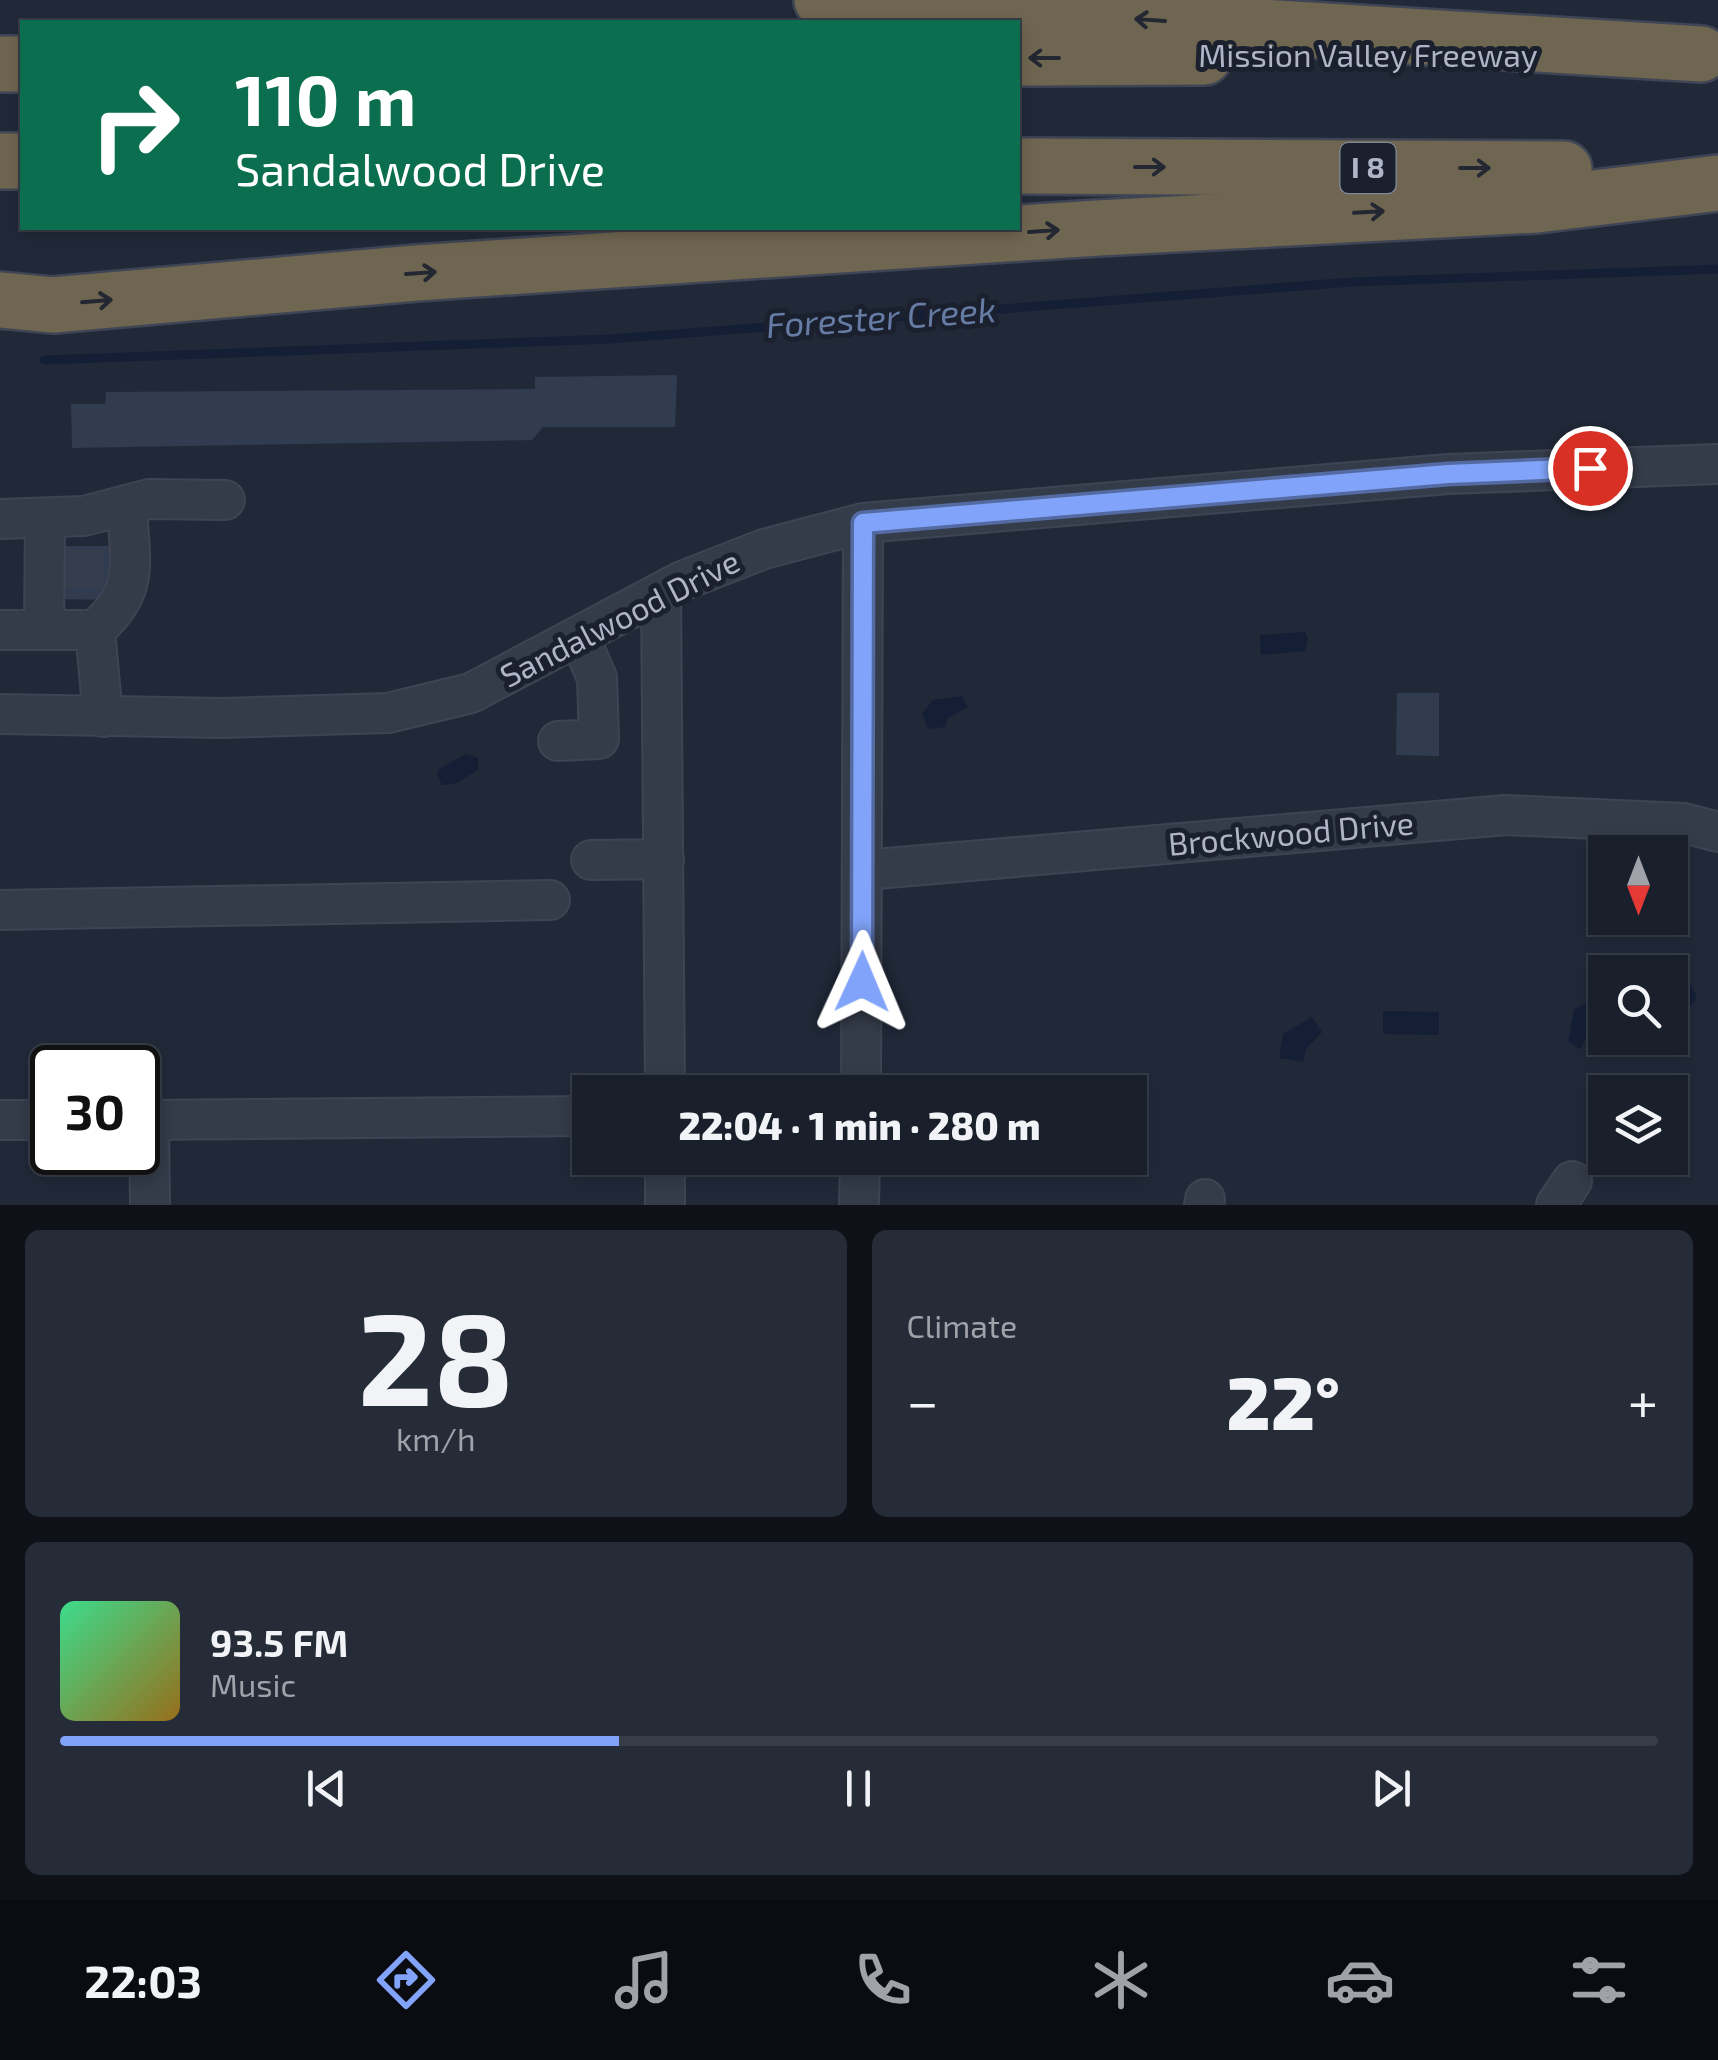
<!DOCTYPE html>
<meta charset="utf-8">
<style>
body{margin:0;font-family:"Exo 2",sans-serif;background:#262c37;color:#f1f3f6;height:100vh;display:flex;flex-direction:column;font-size:38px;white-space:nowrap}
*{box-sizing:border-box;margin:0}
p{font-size:32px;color:#9fa2a9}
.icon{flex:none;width:55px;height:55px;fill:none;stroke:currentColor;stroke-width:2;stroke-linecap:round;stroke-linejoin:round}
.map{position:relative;height:1205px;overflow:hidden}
.sheet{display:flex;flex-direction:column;gap:25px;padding:25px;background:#0e1118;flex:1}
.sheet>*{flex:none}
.banner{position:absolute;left:20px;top:20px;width:1000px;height:210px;border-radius:0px;box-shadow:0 5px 15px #0003,0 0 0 2px #373d47;background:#0b6e4f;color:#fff;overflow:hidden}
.needle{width:65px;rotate:180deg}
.fabs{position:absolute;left:1588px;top:835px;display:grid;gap:20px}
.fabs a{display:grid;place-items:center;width:100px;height:100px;border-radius:0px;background:#191f2b;box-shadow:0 5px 15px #0003,0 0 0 2px #373d47;font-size:50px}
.speed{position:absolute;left:30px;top:1045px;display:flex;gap:20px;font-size:50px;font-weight:700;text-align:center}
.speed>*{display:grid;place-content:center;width:130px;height:130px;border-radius:50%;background:#191f2b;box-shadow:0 5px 15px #0003,0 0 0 2px #373d47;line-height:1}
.speed .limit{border:5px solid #111;border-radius:15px;background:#fff;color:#111}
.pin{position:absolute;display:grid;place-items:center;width:85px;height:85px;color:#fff;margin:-42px;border:5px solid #fff;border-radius:50%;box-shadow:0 2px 10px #0007}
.me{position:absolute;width:110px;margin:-55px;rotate:1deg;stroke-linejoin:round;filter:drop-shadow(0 0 8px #0008)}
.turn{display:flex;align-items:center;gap:35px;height:210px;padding:0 50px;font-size:45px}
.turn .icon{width:130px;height:130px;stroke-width:2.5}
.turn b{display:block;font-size:70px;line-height:85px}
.big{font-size:75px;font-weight:800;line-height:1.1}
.sheet .tile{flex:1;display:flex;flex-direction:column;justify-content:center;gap:15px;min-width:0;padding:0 35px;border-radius:15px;background:#262c37}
.sheet .dial{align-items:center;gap:0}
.dial b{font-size:130px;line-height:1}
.song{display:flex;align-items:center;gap:30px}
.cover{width:120px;height:120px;border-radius:15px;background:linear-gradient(135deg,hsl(150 70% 55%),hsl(40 70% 35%))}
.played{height:10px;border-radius:5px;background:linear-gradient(90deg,#81a3f9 35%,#373d47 35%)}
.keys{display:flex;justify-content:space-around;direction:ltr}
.heat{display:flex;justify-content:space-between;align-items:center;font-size:55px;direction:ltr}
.sheet .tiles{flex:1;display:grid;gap:25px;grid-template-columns:1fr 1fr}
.tile:last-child{grid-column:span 2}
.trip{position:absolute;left:572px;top:1075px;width:575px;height:100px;border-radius:0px;background:#191f2b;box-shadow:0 5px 15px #0003,0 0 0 2px #373d47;font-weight:800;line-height:100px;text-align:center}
.tabs{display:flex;height:160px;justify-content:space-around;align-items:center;background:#0a0c11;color:#9fa2a9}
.tabs .icon{width:70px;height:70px}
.tabs .active{color:#81a3f9}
.tabs b{font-size:45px;color:#f1f3f6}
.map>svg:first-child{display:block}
</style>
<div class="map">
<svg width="1718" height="1205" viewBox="0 0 1718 1205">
<rect width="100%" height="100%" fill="#212939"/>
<path fill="#141f36" d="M1305 632 1308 639 1305 651 1261 655 1260 635Z
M962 696 968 707 948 718 945 727 928 729 922 714 933 700Z
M466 754 478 758V770L455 784 442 785 437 775 439 769Z
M1681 966 1697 997 1691 1006 1682 1005 1670 985 1674 967Z
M1594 999 1605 1013 1599 1030 1588 1034 1580 1049 1568 1041 1574 1010Z
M1383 1011 1439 1012V1035L1383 1034Z
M1312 1017 1322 1032 1306 1049 1303 1062 1279 1058 1283 1034Z"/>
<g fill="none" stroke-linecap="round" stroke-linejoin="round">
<path stroke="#141f36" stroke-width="9" d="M44 360 610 339 1353 282 1718 269"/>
</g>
<path fill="#323c50" d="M677 375 675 427H543L532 440 72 448 71 404H105L106 392 535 389V377Z
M50 546H118V600L49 599Z
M1397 693H1439V756L1396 755Z"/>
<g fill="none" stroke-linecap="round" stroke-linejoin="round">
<path stroke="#363e4e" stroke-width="38" stroke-dasharray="38 19" stroke-linecap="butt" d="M84 549V599"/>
<defs>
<path id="minor" d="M0 519 84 516 149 499 225 500
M661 593 665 1092
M0 630H95L103 717
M44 630 45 519
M95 630C142 588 129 563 127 505
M0 714 222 718 388 713 471 693 682 581 764 549 863 523 1448 474 1718 464
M558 741 599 739 597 678 580 638
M591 860 664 859
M864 870 1506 815 1684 823 1718 832
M0 910 550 900
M861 1092 863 523
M0 1120H52
M138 1120 590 1116
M149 1120 150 1205
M665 1158V1205
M859 1205 860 1158
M1204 1205 1205 1199
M1556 1205 1572 1181"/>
<path id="highway" d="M822 0 1701 54
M1018 58 1204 57
M0 64H22
M0 161H22
M1018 166 1564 169
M0 300 53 305 416 273 1098 228 1537 205 1718 183"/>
</defs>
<use href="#minor" stroke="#3e4453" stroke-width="42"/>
<use href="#highway" stroke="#3f4554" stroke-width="60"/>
<use href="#minor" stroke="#343b49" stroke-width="38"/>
<use href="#highway" stroke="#6f6651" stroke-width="55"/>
</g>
<defs><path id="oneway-shaft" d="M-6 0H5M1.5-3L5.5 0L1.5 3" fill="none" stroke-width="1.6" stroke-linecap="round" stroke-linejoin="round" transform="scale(2.5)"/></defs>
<g stroke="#222732">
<use href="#oneway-shaft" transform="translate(1150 20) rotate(-176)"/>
<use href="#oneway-shaft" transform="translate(1044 58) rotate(180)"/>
<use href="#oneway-shaft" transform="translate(1150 167)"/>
<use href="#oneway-shaft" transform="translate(1475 168)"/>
<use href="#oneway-shaft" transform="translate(1369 212) rotate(-3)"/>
<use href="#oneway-shaft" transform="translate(1044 231) rotate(-4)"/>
<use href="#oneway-shaft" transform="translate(421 273) rotate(-4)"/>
<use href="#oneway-shaft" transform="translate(97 301) rotate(-5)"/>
</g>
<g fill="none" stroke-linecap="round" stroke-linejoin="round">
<defs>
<path id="route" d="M862 982 863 523 1448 474 1590 468"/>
</defs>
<use href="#route" stroke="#546aa2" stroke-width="25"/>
<use href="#route" stroke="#81a3f9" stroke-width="18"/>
</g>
<g text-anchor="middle" stroke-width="10" stroke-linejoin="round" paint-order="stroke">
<rect fill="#1a202e" stroke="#828898" stroke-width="2.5" x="1340.5" y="143" width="55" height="50" rx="8"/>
<g font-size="30" font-weight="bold" fill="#afb5c6">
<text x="1368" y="178">I 8</text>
</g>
<g font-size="32" fill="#afb5c6" stroke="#1a202e">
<text x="1368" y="67">Mission Valley Freeway</text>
<text transform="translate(620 619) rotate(-27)" y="11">Sandalwood Drive</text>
<text transform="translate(1291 834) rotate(-5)" y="11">Brockwood Drive</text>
</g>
<g font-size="35" font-style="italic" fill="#677ca5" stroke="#1a202e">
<text transform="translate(881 318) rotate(-4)" y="12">Forester Creek</text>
</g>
</g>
</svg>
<div class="fabs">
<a><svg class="needle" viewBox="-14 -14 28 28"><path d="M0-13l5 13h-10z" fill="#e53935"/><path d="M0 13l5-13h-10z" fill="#9fa2a9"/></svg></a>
<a><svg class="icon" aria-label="search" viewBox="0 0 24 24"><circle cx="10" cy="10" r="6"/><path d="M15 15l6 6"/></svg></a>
<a><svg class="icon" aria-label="layers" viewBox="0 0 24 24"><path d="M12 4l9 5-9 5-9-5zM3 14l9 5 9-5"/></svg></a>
</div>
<div class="speed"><div class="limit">30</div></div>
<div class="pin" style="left:1590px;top:468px;background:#d93025"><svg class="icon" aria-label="arrive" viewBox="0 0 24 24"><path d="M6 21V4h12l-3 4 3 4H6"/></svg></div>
<svg class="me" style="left:862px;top:982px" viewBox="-20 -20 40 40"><path d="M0-17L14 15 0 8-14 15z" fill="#81a3f9" stroke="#fff" stroke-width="4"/></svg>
<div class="trip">22:04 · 1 min · 280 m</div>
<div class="banner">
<div class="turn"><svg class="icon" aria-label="right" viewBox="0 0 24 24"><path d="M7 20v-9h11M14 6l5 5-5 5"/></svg><div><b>110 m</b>Sandalwood Drive</div></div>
</div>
</div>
<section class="sheet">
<div class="tiles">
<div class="tile dial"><b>28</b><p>km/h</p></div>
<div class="tile"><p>Climate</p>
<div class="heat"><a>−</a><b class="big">22°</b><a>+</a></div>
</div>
<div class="tile">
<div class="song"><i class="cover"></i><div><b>93.5 FM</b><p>Music</p></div></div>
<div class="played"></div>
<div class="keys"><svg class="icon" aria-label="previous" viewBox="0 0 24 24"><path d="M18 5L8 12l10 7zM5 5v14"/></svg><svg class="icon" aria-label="pause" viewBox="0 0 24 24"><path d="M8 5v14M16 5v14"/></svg><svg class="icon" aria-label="next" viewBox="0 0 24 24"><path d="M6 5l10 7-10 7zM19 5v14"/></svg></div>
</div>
</div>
</section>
<nav class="tabs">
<b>22:03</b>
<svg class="icon active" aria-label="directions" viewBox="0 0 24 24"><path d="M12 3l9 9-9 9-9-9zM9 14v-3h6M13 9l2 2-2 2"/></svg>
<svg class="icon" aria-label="music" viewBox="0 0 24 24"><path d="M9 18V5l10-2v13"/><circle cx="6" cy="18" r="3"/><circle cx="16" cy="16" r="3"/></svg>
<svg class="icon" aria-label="phone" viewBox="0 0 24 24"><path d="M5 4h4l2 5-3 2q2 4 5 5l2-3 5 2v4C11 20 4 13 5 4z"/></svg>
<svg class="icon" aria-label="climate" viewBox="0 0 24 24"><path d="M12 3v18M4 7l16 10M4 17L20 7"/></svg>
<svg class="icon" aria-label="car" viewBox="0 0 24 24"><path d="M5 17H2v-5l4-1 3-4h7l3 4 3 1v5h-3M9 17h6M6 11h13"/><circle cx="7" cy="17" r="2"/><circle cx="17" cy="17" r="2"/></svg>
<svg class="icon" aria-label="filters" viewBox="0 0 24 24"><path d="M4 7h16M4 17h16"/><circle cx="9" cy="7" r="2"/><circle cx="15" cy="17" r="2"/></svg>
</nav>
